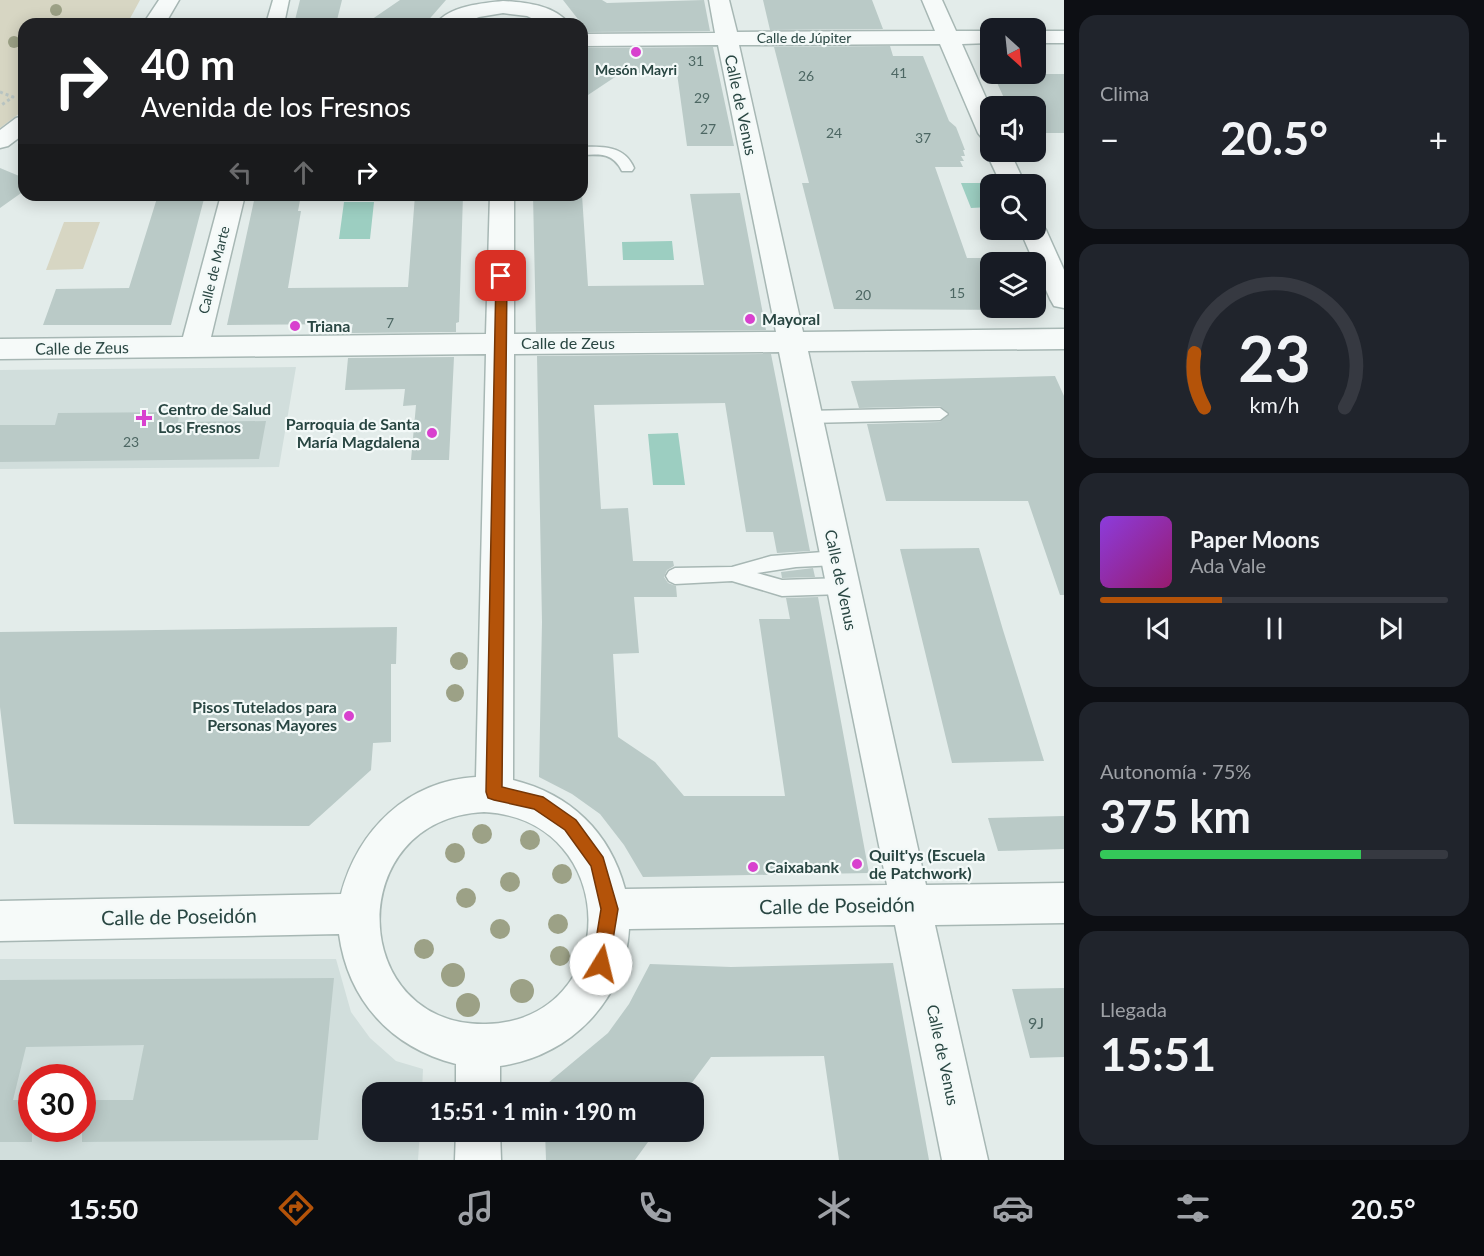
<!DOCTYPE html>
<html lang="es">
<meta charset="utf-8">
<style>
body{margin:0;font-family:Lato,sans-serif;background:#20242c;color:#f1f3f6;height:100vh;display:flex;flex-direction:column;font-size:22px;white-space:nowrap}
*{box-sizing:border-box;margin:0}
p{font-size:20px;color:#9ea1a6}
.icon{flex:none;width:33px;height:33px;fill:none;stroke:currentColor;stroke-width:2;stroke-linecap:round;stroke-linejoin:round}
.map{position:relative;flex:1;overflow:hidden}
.panel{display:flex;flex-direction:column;gap:15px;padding:15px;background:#0d0f14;width:420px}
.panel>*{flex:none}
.hud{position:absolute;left:18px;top:18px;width:570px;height:183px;border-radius:18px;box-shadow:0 3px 15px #0003;background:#202124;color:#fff;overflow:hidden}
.needle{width:39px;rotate:153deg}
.controls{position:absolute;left:980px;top:18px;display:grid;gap:12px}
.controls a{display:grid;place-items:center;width:66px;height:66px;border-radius:12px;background:#171b24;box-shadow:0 3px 15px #0003;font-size:30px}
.speed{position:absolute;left:18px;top:1064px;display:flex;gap:12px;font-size:30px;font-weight:700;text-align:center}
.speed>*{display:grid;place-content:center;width:78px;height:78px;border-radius:50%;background:#171b24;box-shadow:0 3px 15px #0003;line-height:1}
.speed .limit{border:9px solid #d22;background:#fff;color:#111}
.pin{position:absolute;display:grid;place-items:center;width:51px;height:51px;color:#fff;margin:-26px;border-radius:12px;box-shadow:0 3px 9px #0006}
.me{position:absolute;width:66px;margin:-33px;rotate:9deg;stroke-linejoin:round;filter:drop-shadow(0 0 4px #0008)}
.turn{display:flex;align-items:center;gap:21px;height:126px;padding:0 24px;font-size:27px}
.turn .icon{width:78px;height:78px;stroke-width:2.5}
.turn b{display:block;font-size:42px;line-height:51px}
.lanes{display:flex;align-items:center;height:57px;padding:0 24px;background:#0003;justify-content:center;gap:30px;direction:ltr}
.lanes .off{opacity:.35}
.big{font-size:45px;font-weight:700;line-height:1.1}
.panel .tile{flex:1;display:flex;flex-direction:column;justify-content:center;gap:9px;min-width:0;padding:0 21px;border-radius:18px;background:#20242c}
.panel .dial{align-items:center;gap:0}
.dial svg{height:156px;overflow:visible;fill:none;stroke:#363941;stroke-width:7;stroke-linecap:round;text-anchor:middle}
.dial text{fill:#f1f3f6;stroke:none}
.song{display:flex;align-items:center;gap:18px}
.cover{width:72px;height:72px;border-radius:9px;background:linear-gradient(135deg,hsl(270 70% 55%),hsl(320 70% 35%))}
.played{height:6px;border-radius:3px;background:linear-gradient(90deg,#b45309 35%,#363941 35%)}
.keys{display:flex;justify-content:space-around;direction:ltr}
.heat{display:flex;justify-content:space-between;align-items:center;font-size:33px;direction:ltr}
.charge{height:9px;border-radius:4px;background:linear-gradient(90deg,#34c759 75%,#363941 0)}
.trip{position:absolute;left:362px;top:1082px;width:342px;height:60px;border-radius:18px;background:#171b24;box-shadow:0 3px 15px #0003;font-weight:700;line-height:60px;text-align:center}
.menu{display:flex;height:96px;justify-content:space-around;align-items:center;background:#090b0e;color:#9ea1a6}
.menu .icon{width:42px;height:42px}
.menu .current{color:#b45309}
.menu b{font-size:27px;color:#f1f3f6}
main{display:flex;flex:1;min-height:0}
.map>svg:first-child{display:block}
</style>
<main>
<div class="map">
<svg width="1064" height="1160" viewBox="0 0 1064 1160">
<rect width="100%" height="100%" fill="#e3ecea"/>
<path fill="#d1dedc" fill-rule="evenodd" d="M296 367 279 467 0 469V370Z
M0 959H336L351 1012 370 1038 396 1061 423 1069 422 1092H372V1131H420L418 1160H0ZM32 1077H82V1128H32Z"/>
<path fill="#d7d6c3" d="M0 0H140L127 24H24V110L0 128Z
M64 222H100L83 269 46 270Z"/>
<path fill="#9ccec1" d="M961 183H982L990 207 971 208Z
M344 202H374L370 239H339Z
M672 241 674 260H623L622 242Z
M678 433 685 485H653L648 434Z"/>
<path fill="#bacac7" d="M300 0H342L336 24H294Z
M400 0H446L425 24H365Z
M563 0H602L607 3 704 0 710 31 588 32Z
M763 0H872L883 29 770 30Z
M890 46 893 56H923L949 121 956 127 965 150H963L965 156H961L964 161H960L963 167H935L967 258H1007L1008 262H990V308H1026L1027 310 834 309 802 183H809L774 47Z
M713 47 734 146H687L677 73H621L582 99V56L586 48Z
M993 74H1064V133H1035V106H1016L1012 98H1004Z
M0 168 24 178V191L0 208Z
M740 193 766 330 536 332 533 195H582L588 286 704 285 690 194Z
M158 195H205L171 325H43L56 289 129 288Z
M301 195 298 211H301L288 288 408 287 415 195H463L459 322 456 323V332L351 333 353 324 227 325 255 196Z
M771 354 810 551 777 553 773 532H746L725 403 594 405 601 509 628 508 633 561H673L674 566 667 570 664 577 668 583 676 586 677 597H634L639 653 613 654 618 737 655 762 684 796H785L759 619H790L786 598 818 597 869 873 643 877 624 845 600 814 572 794 539 777 542 622 537 356Z
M454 357 449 460H411L416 405 403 406 405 389 345 390 348 358Z
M1055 376 1064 396V595H1060L1028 501H886L867 424 940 422 950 414 940 406 859 408 851 381Z
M180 412 178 422 266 421 259 459 0 462V425H55L58 413Z
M979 548 1003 630 1044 761 952 763 900 549Z
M813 568 815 577 782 578 781 572Z
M397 627 396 664H391V742L373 743 371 770 309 826 14 824 0 707V632Z
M1064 816V849L998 851 988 818Z
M893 963 929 1160H839L824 1056 711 1057 685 1092H543L542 1088 608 1033 629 1004 650 964 731 967Z
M334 978 318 1140 82 1142V1100H133L144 1045 26 1047 13 1100H32V1142H0V980Z
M1064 988V1057L1030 1058 1012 989Z
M545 1131H656L635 1160H546Z"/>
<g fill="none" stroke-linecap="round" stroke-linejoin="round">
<defs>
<path id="service" d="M582 147C603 146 625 146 634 168L632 171H622C613 153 601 154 582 155Z
M940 408 948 414 940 420 807 423 799 417 807 411Z
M836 551 842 553 845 558 842 563 836 565 796 567 757 573 782 580 842 578 848 581 851 586 848 591 842 594 782 596 732 581 675 584 669 581 666 576 669 571 675 568 732 567 771 556Z"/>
<path id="pedestrian" d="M273 0H289L284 24H266Z"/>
<path id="minor" d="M159 0H179L165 24H143Z
M709 0H729L737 32 935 31 922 0H942L956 31H990V43L962 44 990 107V140L982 138 978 133 940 44 739 45 803 332 1064 329V349L808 351 926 885 1064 883V923L935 925 988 1160H942L895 925 629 929C625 1001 570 1056 500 1066V1092H456V1064C392 1048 348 1001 339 934L0 941V901L341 894C358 830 407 781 476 777L486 354 0 359V339L183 337 221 195H245L211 337 486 334 490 195H514V334L776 332 718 45 582 46V34L715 33ZM779 352 887 885 625 889C610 832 570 794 513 780L514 354ZM484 812C623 819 623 1021 486 1024 348 1027 341 819 484 812Z
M503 1C524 2 555 5 569 24H544L527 16 503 13 479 17 462 24H436C449 6 483 3 503 1Z
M1035 31H1064V43H1035Z
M24 116V134L8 146 0 148V130L16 118Z
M990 147V152H1010L1025 184H1001L986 152Z
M1035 222 1042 224 1046 230 1064 270V308L1054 306 1050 299 1020 230H1035Z
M456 1131H500L501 1160H455Z"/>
</defs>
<use href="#service" stroke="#a7b7b4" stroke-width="3"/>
<use href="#pedestrian" stroke="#a7b7b4" stroke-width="3"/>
<use href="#minor" stroke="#a7b7b4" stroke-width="3"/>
<path stroke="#b8c4c2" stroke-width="3" stroke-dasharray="3 3" stroke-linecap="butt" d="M0 92 13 97 0 106"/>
<use href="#service" fill="#f6faf9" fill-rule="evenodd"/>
<use href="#pedestrian" fill="#f6faf9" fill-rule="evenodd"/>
<use href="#minor" fill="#f6faf9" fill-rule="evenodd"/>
</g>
<g fill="#9ca186">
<circle cx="56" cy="10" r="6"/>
<circle cx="14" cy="42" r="6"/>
<circle cx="459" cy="661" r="9"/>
<circle cx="455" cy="693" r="9"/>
<circle cx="482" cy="834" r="10"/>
<circle cx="530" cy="840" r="10"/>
<circle cx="455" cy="853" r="10"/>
<circle cx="562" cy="874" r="10"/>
<circle cx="510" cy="882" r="10"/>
<circle cx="466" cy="898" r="10"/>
<circle cx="558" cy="924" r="10"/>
<circle cx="500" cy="929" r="10"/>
<circle cx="424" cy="949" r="10"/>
<circle cx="560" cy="956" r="10"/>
<circle cx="453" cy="975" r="12"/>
<circle cx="522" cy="991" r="12"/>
<circle cx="468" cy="1005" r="12"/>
</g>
<path fill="#b45309" stroke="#753606" stroke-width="1.5" d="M501 272 507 276 502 787 543 797 576 820 603 857 618 909 609 964 607 970 601 972 595 970 592 964 601 909 591 866 565 830 534 809 494 800 488 798 486 792 496 276Z"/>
<g fill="#d841ce" stroke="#f3f9f8" stroke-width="2">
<circle cx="636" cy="52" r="6"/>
<circle cx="750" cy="319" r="6"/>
<circle cx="295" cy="326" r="6"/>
<path d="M141 409h6v6h6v6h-6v6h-6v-6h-6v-6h6z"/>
<circle cx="432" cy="433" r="6"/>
<circle cx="349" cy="716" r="6"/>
<circle cx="857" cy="864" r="6"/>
<circle cx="753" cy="867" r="6"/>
</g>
<g text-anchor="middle" stroke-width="4.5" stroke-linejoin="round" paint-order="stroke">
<g font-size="14" fill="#294642" stroke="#f3f9f8">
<text x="804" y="43">Calle de Júpiter</text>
<text transform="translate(214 270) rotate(-76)" y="5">Calle de Marte</text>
</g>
<g font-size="14" fill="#4d6763">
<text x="696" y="66">31</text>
<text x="899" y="78">41</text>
<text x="806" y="81">26</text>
<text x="702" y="103">29</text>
<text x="708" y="134">27</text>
<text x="834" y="138">24</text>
<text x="923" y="143">37</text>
<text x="957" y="298">15</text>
<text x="863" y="300">20</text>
<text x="390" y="328">7</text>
<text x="131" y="447">23</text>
</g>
<g font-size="14" font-weight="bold" fill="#294642" stroke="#f3f9f8">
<text x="636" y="75">Mesón Mayri</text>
</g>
<g font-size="16" fill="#294642" stroke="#f3f9f8">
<text transform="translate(741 105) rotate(78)" y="6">Calle de Venus</text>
<text x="568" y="349">Calle de Zeus</text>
<text transform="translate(82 348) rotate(-1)" y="6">Calle de Zeus</text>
<text transform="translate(841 580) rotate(78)" y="6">Calle de Venus</text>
<text transform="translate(943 1055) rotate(78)" y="6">Calle de Venus</text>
</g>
<g font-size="16" font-weight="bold" fill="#294642" stroke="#f3f9f8" text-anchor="start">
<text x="762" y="325">Mayoral</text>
<text x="307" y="332">Triana</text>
<text x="158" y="415">Centro de Salud<tspan x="158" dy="18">Los Fresnos</tspan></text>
<text x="420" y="430" text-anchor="end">Parroquia de Santa<tspan x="420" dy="18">María Magdalena</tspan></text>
<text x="337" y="713" text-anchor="end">Pisos Tutelados para<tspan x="337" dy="18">Personas Mayores</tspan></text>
<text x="869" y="861">Quilt'ys (Escuela<tspan x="869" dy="18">de Patchwork)</tspan></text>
<text x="765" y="873">Caixabank</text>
</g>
<g font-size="16" fill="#4d6763">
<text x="1036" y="1029">9J</text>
</g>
<g font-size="20" fill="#294642" stroke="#f3f9f8">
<text transform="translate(837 906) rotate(-1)" y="7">Calle de Poseidón</text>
<text transform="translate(179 917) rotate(-1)" y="7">Calle de Poseidón</text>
</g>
</g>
</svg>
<div class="controls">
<a><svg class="needle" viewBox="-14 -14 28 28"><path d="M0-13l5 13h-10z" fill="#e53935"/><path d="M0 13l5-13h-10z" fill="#9ea1a6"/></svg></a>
<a><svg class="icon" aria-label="sound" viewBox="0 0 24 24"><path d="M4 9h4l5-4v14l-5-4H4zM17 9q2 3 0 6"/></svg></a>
<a><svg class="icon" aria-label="search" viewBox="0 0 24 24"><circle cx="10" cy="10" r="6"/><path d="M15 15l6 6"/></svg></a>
<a><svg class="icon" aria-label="layers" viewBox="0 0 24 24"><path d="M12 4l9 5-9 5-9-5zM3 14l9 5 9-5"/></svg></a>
</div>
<div class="speed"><div class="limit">30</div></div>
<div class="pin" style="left:501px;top:276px;background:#d93025"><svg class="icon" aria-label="arrive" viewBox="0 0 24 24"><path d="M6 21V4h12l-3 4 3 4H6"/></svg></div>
<svg class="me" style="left:601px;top:964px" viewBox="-20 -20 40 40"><circle r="19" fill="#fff"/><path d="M0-13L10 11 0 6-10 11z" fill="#b45309"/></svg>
<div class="trip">15:51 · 1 min · 190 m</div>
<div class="hud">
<div class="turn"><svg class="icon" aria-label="right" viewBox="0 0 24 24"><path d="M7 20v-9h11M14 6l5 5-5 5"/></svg><div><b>40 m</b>Avenida de los Fresnos</div></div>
<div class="lanes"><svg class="icon off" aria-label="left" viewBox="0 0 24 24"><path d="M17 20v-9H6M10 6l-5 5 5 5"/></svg><svg class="icon off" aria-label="ahead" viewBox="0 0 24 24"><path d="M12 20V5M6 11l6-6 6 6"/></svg><svg class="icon" aria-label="right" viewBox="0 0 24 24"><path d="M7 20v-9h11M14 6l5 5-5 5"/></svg></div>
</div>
</div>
<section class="panel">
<div class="tile"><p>Clima</p>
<div class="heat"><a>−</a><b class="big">20.5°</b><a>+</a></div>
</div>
<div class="tile dial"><svg viewBox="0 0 100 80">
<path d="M14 69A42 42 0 1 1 86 69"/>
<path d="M14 69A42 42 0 0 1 9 41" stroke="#b45309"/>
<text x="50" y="56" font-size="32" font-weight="700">23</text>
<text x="50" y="72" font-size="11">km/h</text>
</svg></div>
<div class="tile">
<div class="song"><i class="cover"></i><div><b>Paper Moons</b><p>Ada Vale</p></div></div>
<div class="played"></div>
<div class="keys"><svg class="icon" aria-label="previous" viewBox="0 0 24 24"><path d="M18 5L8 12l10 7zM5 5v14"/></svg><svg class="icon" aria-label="pause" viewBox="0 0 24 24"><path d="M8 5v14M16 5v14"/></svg><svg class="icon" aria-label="next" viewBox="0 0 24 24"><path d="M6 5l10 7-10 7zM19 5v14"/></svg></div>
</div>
<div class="tile"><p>Autonomía · 75%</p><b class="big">375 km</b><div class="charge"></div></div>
<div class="tile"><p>Llegada</p><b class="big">15:51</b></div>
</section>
</main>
<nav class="menu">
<b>15:50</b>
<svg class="icon current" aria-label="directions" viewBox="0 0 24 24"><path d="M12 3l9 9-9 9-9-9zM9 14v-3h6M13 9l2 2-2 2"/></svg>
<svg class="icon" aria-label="music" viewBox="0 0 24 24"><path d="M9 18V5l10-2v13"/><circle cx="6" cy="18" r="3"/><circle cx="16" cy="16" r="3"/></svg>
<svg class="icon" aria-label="phone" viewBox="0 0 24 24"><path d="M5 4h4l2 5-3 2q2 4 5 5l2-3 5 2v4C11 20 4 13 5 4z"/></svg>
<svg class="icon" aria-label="climate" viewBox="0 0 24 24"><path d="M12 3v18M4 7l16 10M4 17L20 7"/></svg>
<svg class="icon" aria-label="car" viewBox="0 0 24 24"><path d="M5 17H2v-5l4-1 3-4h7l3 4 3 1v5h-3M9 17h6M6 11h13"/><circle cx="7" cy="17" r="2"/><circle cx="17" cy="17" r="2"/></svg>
<svg class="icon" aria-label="filters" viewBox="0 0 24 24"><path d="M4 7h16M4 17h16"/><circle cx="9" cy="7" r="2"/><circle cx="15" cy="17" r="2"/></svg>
<b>20.5°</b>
</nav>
